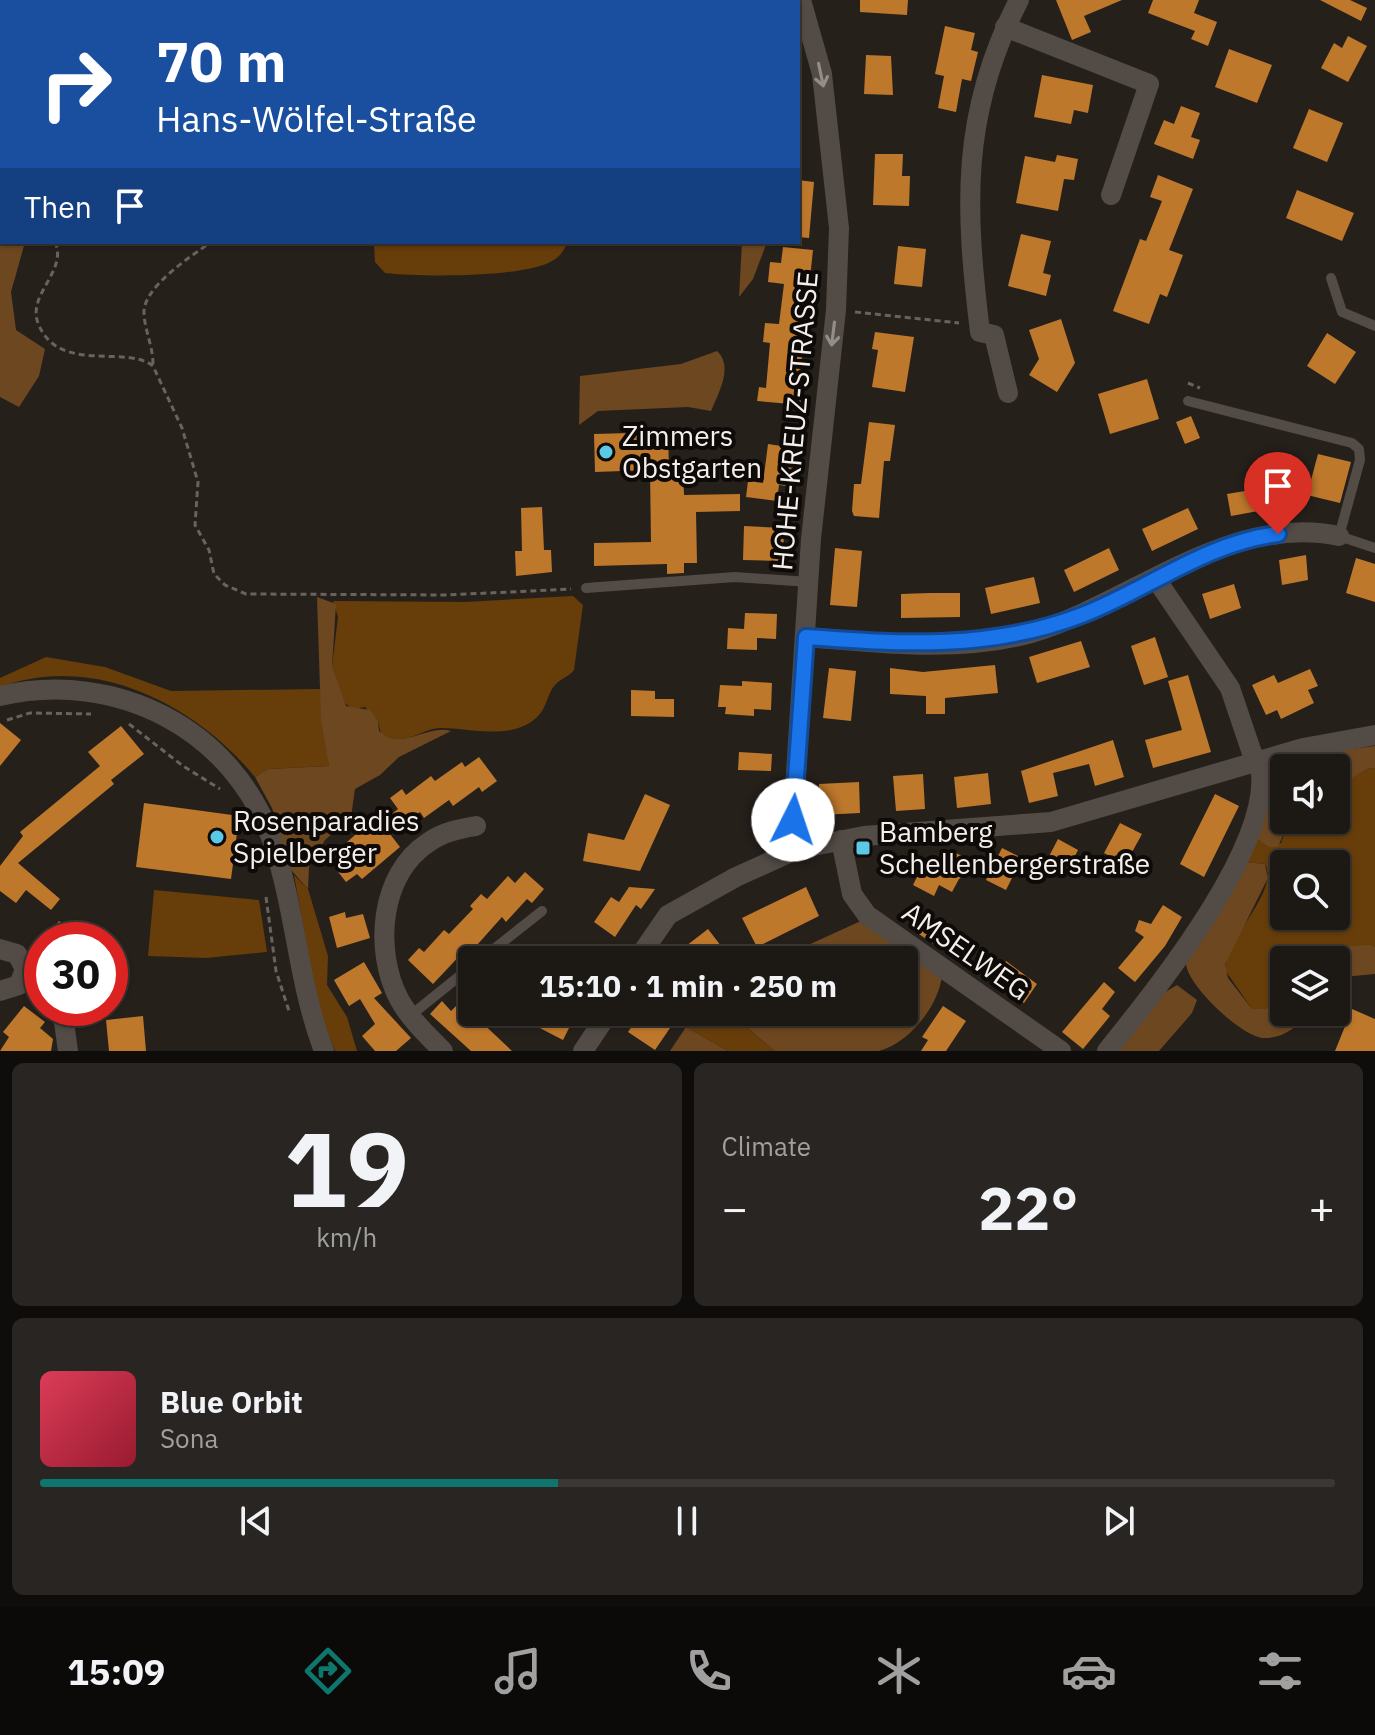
<!DOCTYPE html>
<meta charset="utf-8">
<style>
body{margin:0;font-family:"IBM Plex Sans",sans-serif;background:#292522;color:#f1f3f6;height:100vh;display:flex;flex-direction:column;font-size:30px;white-space:nowrap}
*{box-sizing:border-box;margin:0}
p{font-size:26px;color:#a0a0a0}
.icon{flex:none;width:44px;height:44px;fill:none;stroke:currentColor;stroke-width:2;stroke-linecap:round;stroke-linejoin:round}
.map{position:relative;height:1051px;overflow:hidden}
.panel{display:flex;flex-direction:column;gap:12px;padding:12px;background:#0f0d0b;flex:1}
.panel>*{flex:none}
.guide{position:absolute;left:0px;top:0px;width:800px;height:244px;box-shadow:0 2px 6px #0004,0 0 0 2px #3a3734;background:#1a4fa0;color:#fff;overflow:hidden}
.fabs{position:absolute;left:1270px;top:754px;display:grid;gap:16px}
.fabs a{display:grid;place-items:center;width:80px;height:80px;border-radius:8px;background:#1c1814;box-shadow:0 2px 6px #0004,0 0 0 2px #3a3734;font-size:40px}
.speed{position:absolute;left:24px;top:922px;display:flex;gap:16px;font-size:40px;font-weight:700;text-align:center}
.speed>*{display:grid;place-content:center;width:104px;height:104px;border-radius:50%;background:#1c1814;box-shadow:0 2px 6px #0004,0 0 0 2px #3a3734;line-height:1}
.speed .limit{border:12px solid #d22;background:#fff;color:#111}
.pin{position:absolute;display:grid;place-items:center;width:68px;height:68px;color:#fff;margin:-82px -34px;border-radius:50% 50% 50% 0;rotate:-45deg;box-shadow:0 0 8px #0007}
.pin .icon{rotate:45deg}
.me{position:absolute;width:88px;margin:-44px;rotate:4deg;stroke-linejoin:round;filter:drop-shadow(0 0 6px #0008)}
.turn{display:flex;align-items:center;gap:28px;height:168px;padding:0 24px;font-size:36px}
.turn .icon{width:104px;height:104px;stroke-width:2.5}
.turn b{display:block;font-size:56px;line-height:68px}
.then{display:flex;align-items:center;height:76px;padding:0 24px;background:#0003;gap:16px;font-size:30px}
.big{font-size:60px;font-weight:800;line-height:1.1}
.panel .tile{flex:1;display:flex;flex-direction:column;justify-content:center;gap:12px;min-width:0;padding:0 28px;border-radius:12px;background:#292522}
.panel .dial{align-items:center;gap:0}
.dial b{font-size:104px;line-height:1}
.song{display:flex;align-items:center;gap:24px}
.cover{width:96px;height:96px;border-radius:12px;background:linear-gradient(135deg,hsl(350 70% 55%),hsl(350 70% 35%))}
.played{height:8px;border-radius:4px;background:linear-gradient(90deg,#0f766e 40%,#3a3734 40%)}
.keys{display:flex;justify-content:space-around;direction:ltr}
.heat{display:flex;justify-content:space-between;align-items:center;font-size:44px;direction:ltr}
.panel .tiles{flex:1;display:grid;gap:12px;grid-template-columns:1fr 1fr}
.tile:last-child{grid-column:span 2}
.trip{position:absolute;left:458px;top:946px;width:460px;height:80px;border-radius:8px;background:#1c1814;box-shadow:0 2px 6px #0004,0 0 0 2px #3a3734;font-weight:800;line-height:80px;text-align:center}
.dock{display:flex;height:128px;justify-content:space-around;align-items:center;background:#0b0a08;color:#a0a0a0}
.dock .icon{width:56px;height:56px}
.dock .current{color:#0f766e}
.dock b{font-size:36px;color:#f1f3f6}
.map>svg:first-child{display:block}
</style>
<div class="map">
<svg width="1375" height="1051" viewBox="0 0 1375 1051">
<rect width="100%" height="100%" fill="#26201b"/>
<path fill="#673d0a" fill-rule="evenodd" d="M374 242H568C564 250 560 257 552 261 523 278 420 277 385 273L375 262Z
M573 596 583 605 574 670C569 677 561 678 555 685 547 694 547 708 537 717 513 741 470 728 441 728 419 728 410 748 381 734L378 721 365 707 353 709 343 702 332 666 338 617 333 601 465 602Z
M46 657 105 667 171 691 320 689 329 766 268 769 255 777C196 705 95 652 0 687V678Z
M1375 768V947L1343 946 1327 950 1313 960H1284V994L1265 1009H1252L1225 970C1225 937 1280 892 1265 864L1245 862 1257 839 1268 847 1281 843 1289 820H1336V787L1367 769ZM1284 864H1336V916H1284Z
M294 875 308 889 328 956 327 985 347 1017 357 1051H335L318 1008Z
M154 890 259 900 267 952 206 958 148 956Z
M691 1012H729L775 1051H728L686 1027Z"/>
<path fill="#6d4720" d="M0 185 2 242H25L11 292 16 330 45 349 39 376 19 407 0 397Z
M742 242H767L753 279 739 297Z
M717 351C734 367 718 394 711 411L688 407 598 411 579 425 580 376 681 364Z
M317 597 336 604 332 666 346 706 370 710 378 721 379 731C403 752 426 724 451 731L399 757 380 775 355 789 351 817 325 840 309 867 308 889 291 870 272 808 255 777 268 769 329 766 321 719Z
M1375 746V768L1367 769 1339 786 1336 787V768H1284V820H1289L1278 847H1268L1257 839 1272 778 1279 768 1343 750Z
M1245 862 1265 864 1268 878 1225 964 1228 978 1252 1009H1265L1284 994V1012H1311C1298 1026 1283 1039 1263 1038 1242 1037 1185 984 1186 962Z
M863 920 942 976C938 1007 909 1043 879 1051H775L729 1012H904V960H789L806 946Z
M1370 945 1375 947V974L1353 976 1336 986V960H1313L1334 947Z
M1177 985 1197 1000 1192 1013 1159 1051H1117L1162 994Z
M686 1027 728 1051H670Z"/>
<path fill="#be782b" d="M860 0H908L907 15 860 12Z
M1056 0H1122L1084 16 1091 32 1072 40Z
M1153 0H1199L1194 13 1217 22 1208 46 1191 39 1195 31 1148 13Z
M1320 0H1350L1367 8 1361 21Z
M945 26 975 33 971 50 978 52 971 81 962 79 956 112 938 108 944 76 935 74Z
M1348 36 1367 46 1348 82 1321 68 1334 43 1342 48Z
M1229 49 1272 65 1257 103 1215 87Z
M866 55 891 56 893 95 864 94Z
M1042 75 1093 85 1088 113 1074 110 1071 124 1034 117Z
M1181 106 1200 113 1191 137 1200 140 1193 159 1154 144 1164 120 1174 124Z
M1309 109 1343 123 1327 162 1293 148Z
M875 154H903L902 176H910L909 206 873 205Z
M1057 155 1078 159 1074 180 1064 179 1058 211 1016 203 1025 156 1055 162Z
M1158 175 1193 189 1169 250 1183 255 1167 297 1160 294 1149 324 1113 311 1140 239 1146 241 1162 201 1150 197Z
M798 180 814 182 809 238 798 237Z
M1297 190 1354 213 1342 241 1286 218Z
M1021 234 1051 241 1043 273 1051 275 1046 296 1008 286Z
M898 246 926 249 922 287 894 284Z
M783 247 813 250 807 306H811L807 346H803L799 387H804L802 405 757 401 759 387 766 388 770 343 763 342 765 323 779 324 784 284 768 282 770 262 781 263Z
M1061 319 1075 363 1057 392 1029 375 1039 359 1029 330Z
M875 332 914 337 905 392 872 387 878 350 872 349Z
M1327 333 1356 352 1335 384 1307 366Z
M1147 379 1159 419 1110 434 1098 394Z
M1191 416 1200 438 1185 444 1176 422Z
M869 422 895 425 890 461H884L879 518 854 516 852 511 854 484H861Z
M668 432 669 470H683L684 495 740 494V511L696 512 697 563H684V573L667 574V564L594 566V543L651 542 650 470 595 472 594 434Z
M768 444 801 449 796 487 779 485 777 501 746 497 748 481 763 483Z
M1318 454 1351 462 1340 503 1307 495Z
M1281 485 1285 506 1231 516 1227 494Z
M542 507 544 550H551L552 572 516 576 515 551H522L521 508Z
M1188 508 1198 529 1152 551 1142 529Z
M744 526 784 528 783 561 743 560Z
M835 548 862 551 857 607 830 605Z
M1109 548 1119 570 1074 592 1064 570Z
M1306 555 1308 580 1282 585 1279 560Z
M1356 558 1375 564V602L1346 593Z
M1034 577 1040 603 991 614 985 588Z
M1234 584 1241 608 1210 619 1202 594Z
M930 593H960V617L901 618V594Z
M745 613 777 614 776 639 757 638V650L727 649 728 628 744 629Z
M1155 637 1168 677 1144 685 1131 646Z
M1081 641 1090 667 1037 683 1029 657Z
M995 665 998 693 945 698V714H926V696L890 694V668L923 672Z
M829 668 856 671 851 721 823 718Z
M1310 669 1318 686 1308 690 1314 703 1281 719 1277 710 1266 715 1252 685 1274 675 1278 683Z
M1188 675 1211 752 1153 768 1145 740 1182 730 1168 681Z
M742 681 772 683 771 710 754 709V716L725 714 726 707H718L720 685 742 686Z
M631 690 655 691V699H674V717L631 716Z
M0 723 21 740 0 766Z
M121 726 144 754 111 780 114 784 18 863 60 899 51 910 26 890 16 903 0 891V866L23 836 20 832 100 766 88 752Z
M1113 740 1124 777 1095 786 1089 764 1053 773 1058 796 1029 803 1021 771Z
M739 752 772 754 771 771 738 770Z
M479 757 497 781 482 792 479 787 453 806 449 800 424 818 420 812 390 834 400 847 362 879 357 874 346 882 328 859 364 827 368 833 398 809 390 798 402 789 406 795 431 776 435 781 462 762 465 767Z
M988 773 991 804 957 808 954 777Z
M923 774 925 809 896 811 893 776Z
M859 782 860 813 820 815 819 784Z
M645 794 670 805 640 871 583 861 588 833 624 840Z
M1215 794 1239 806 1204 877 1180 864Z
M144 803 232 815 237 833 231 879 136 867Z
M1120 823 1142 834 1125 865 1104 853Z
M1058 839 1078 850 1064 877 1044 866Z
M1002 848 1022 858 1006 890 986 880Z
M948 849 980 865 959 879 952 892 939 885 934 896 913 885 924 863 938 871Z
M525 872 544 889 532 903 527 899 506 922 502 917 469 954 465 950 433 984 408 960 419 948 424 952 444 930 449 934 473 909 470 906 481 894 487 899 508 876 515 883Z
M629 887 655 889 641 909 636 905 615 937 594 922 611 897 619 902Z
M806 887 819 916 757 947 742 918Z
M1163 905 1182 917 1165 946 1135 982 1118 968 1144 937 1135 931 1139 920 1151 924Z
M345 912 346 918 363 914 370 938 337 948 329 917Z
M924 915 951 933 941 949 913 930Z
M59 921 83 940H45Z
M708 929 718 942 731 960H696L686 946Z
M110 958 128 972 110 995Z
M1006 961 1037 984 1024 1003 992 981Z
M364 962 382 993 374 998 411 1038 396 1051H375L362 1036 375 1024 360 999 349 1006 334 980Z
M1104 982 1115 992 1102 1009 1110 1016 1083 1049 1062 1032Z
M442 1001 451 1011 460 1002 512 1051H471L430 1014Z
M24 1006 45 1022 40 1028 53 1039 51 1051H0L9 1037 3 1032Z
M943 1006 966 1021 946 1051H921L928 1040 922 1037Z
M1352 1009 1375 1019V1051H1335Z
M538 1012H577L563 1040 532 1024Z
M642 1012H681L655 1050 628 1032Z
M143 1016 146 1051H109L106 1020Z"/>
<g fill="none" stroke-linecap="round" stroke-linejoin="round">
<path stroke="#68635e" stroke-width="3" stroke-dasharray="6 4" stroke-linecap="butt" d="M245 2 247 0
M0 177 2 179
M55 242C68 271 27 294 38 323 58 375 126 344 153 366L182 428 198 482 195 525 209 550 214 574 225 585 246 594 447 595 571 589
M855 312 959 323
M153 364C153 347 145 331 144 314 142 287 192 256 211 242
M1188 383 1200 388
M7 720 30 713 91 714
M129 724 183 766 220 789
M266 897 276 971 290 1014"/>
<path stroke="#524b46" stroke-width="10" d="M685 2 687 0
M1331 278 1342 312 1375 326
M1188 401 1352 443 1359 449 1360 460 1339 536 1375 548
M586 588 735 577 809 582
M480 960 542 911
M410 1016 472 966"/>
<path stroke="#524b46" stroke-width="20" d="M1005 27 1149 84 1111 195
M1008 393 994 335 980 332C965 208 960 114 1019 0
M1156 579 1230 688 1255 762
M806 637C880 643 959 653 1031 633 1133 603 1227 513 1339 536
M0 696C116 669 234 729 273 843 296 911 298 984 324 1051
M841 840 852 894 867 915 1061 1051
M798 849 793 820 811 539 836 310 839 228 822 74 801 0
M0 949 17 954 25 969 19 985 0 991
M637 960 668 915 736 877 798 849 864 836 1051 822 1303 748 1375 735
M24 977 42 990
M57 1008 64 1022 68 1051
M443 1051C427 1035 410 1019 399 999 374 951 379 874 429 842 443 832 459 829 476 826
M583 1051 609 1012
M1107 1051C1154 992 1280 839 1259 761"/>
</g>
<defs><path id="oneway-shaft" d="M-6 0H5M1.5-3L5.5 0L1.5 3" fill="none" stroke-width="1.6" stroke-linecap="round" stroke-linejoin="round" transform="scale(2)"/></defs>
<g stroke="#938d88">
<use href="#oneway-shaft" transform="translate(821 75) rotate(78)"/>
<use href="#oneway-shaft" transform="translate(833 334) rotate(97)"/>
</g>
<g fill="none" stroke-linecap="round" stroke-linejoin="round">
<defs>
<path id="route" d="M793 820 806 637C902 644 991 650 1082 615 1149 589 1205 543 1278 534"/>
</defs>
<use href="#route" stroke="#114b97" stroke-width="20"/>
<use href="#route" stroke="#1a73e8" stroke-width="14"/>
</g>
<g fill="#5bc8e6" stroke="#0d0a08" stroke-width="3">
<circle cx="606" cy="452" r="8"/>
<circle cx="217" cy="837" r="8"/>
<rect x="855" y="840" width="16" height="16" rx="4"/>
</g>
<g text-anchor="middle" stroke-width="8" stroke-linejoin="round" paint-order="stroke">
<g font-size="28" fill="#f4efec" stroke="#0d0a08">
<text transform="translate(795 421) rotate(-85)" y="10">HOHE-KREUZ-STRASSE</text>
<text transform="translate(966 951) rotate(35)" y="10">AMSELWEG</text>
</g>
<g font-size="28" fill="#f4efec" stroke="#0d0a08" text-anchor="start">
<text x="622" y="446">Zimmers<tspan x="622" dy="32">Obstgarten</tspan></text>
<text x="233" y="831">Rosenparadies<tspan x="233" dy="32">Spielberger</tspan></text>
<text x="879" y="842">Bamberg<tspan x="879" dy="32">Schellenbergerstraße</tspan></text>
</g>
</g>
</svg>
<div class="fabs">
<a><svg class="icon" aria-label="sound" viewBox="0 0 24 24"><path d="M4 9h4l5-4v14l-5-4H4zM17 9q2 3 0 6"/></svg></a>
<a><svg class="icon" aria-label="search" viewBox="0 0 24 24"><circle cx="10" cy="10" r="6"/><path d="M15 15l6 6"/></svg></a>
<a><svg class="icon" aria-label="layers" viewBox="0 0 24 24"><path d="M12 4l9 5-9 5-9-5zM3 14l9 5 9-5"/></svg></a>
</div>
<div class="speed"><div class="limit">30</div></div>
<div class="pin" style="left:1278px;top:534px;background:#d93025"><svg class="icon" aria-label="arrive" viewBox="0 0 24 24"><path d="M6 21V4h12l-3 4 3 4H6"/></svg></div>
<svg class="me" style="left:793px;top:820px" viewBox="-20 -20 40 40"><circle r="19" fill="#fff"/><path d="M0-13L10 11 0 6-10 11z" fill="#1a73e8"/></svg>
<div class="trip">15:10 · 1 min · 250 m</div>
<div class="guide">
<div class="turn"><svg class="icon" aria-label="right" viewBox="0 0 24 24"><path d="M7 20v-9h11M14 6l5 5-5 5"/></svg><div><b>70 m</b>Hans-Wölfel-Straße</div></div>
<div class="then">Then<svg class="icon" aria-label="arrive" viewBox="0 0 24 24"><path d="M6 21V4h12l-3 4 3 4H6"/></svg></div>
</div>
</div>
<section class="panel">
<div class="tiles">
<div class="tile dial"><b>19</b><p>km/h</p></div>
<div class="tile"><p>Climate</p>
<div class="heat"><a>−</a><b class="big">22°</b><a>+</a></div>
</div>
<div class="tile">
<div class="song"><i class="cover"></i><div><b>Blue Orbit</b><p>Sona</p></div></div>
<div class="played"></div>
<div class="keys"><svg class="icon" aria-label="previous" viewBox="0 0 24 24"><path d="M18 5L8 12l10 7zM5 5v14"/></svg><svg class="icon" aria-label="pause" viewBox="0 0 24 24"><path d="M8 5v14M16 5v14"/></svg><svg class="icon" aria-label="next" viewBox="0 0 24 24"><path d="M6 5l10 7-10 7zM19 5v14"/></svg></div>
</div>
</div>
</section>
<nav class="dock">
<b>15:09</b>
<svg class="icon current" aria-label="directions" viewBox="0 0 24 24"><path d="M12 3l9 9-9 9-9-9zM9 14v-3h6M13 9l2 2-2 2"/></svg>
<svg class="icon" aria-label="music" viewBox="0 0 24 24"><path d="M9 18V5l10-2v13"/><circle cx="6" cy="18" r="3"/><circle cx="16" cy="16" r="3"/></svg>
<svg class="icon" aria-label="phone" viewBox="0 0 24 24"><path d="M5 4h4l2 5-3 2q2 4 5 5l2-3 5 2v4C11 20 4 13 5 4z"/></svg>
<svg class="icon" aria-label="climate" viewBox="0 0 24 24"><path d="M12 3v18M4 7l16 10M4 17L20 7"/></svg>
<svg class="icon" aria-label="car" viewBox="0 0 24 24"><path d="M5 17H2v-5l4-1 3-4h7l3 4 3 1v5h-3M9 17h6M6 11h13"/><circle cx="7" cy="17" r="2"/><circle cx="17" cy="17" r="2"/></svg>
<svg class="icon" aria-label="filters" viewBox="0 0 24 24"><path d="M4 7h16M4 17h16"/><circle cx="9" cy="7" r="2"/><circle cx="15" cy="17" r="2"/></svg>
</nav>
